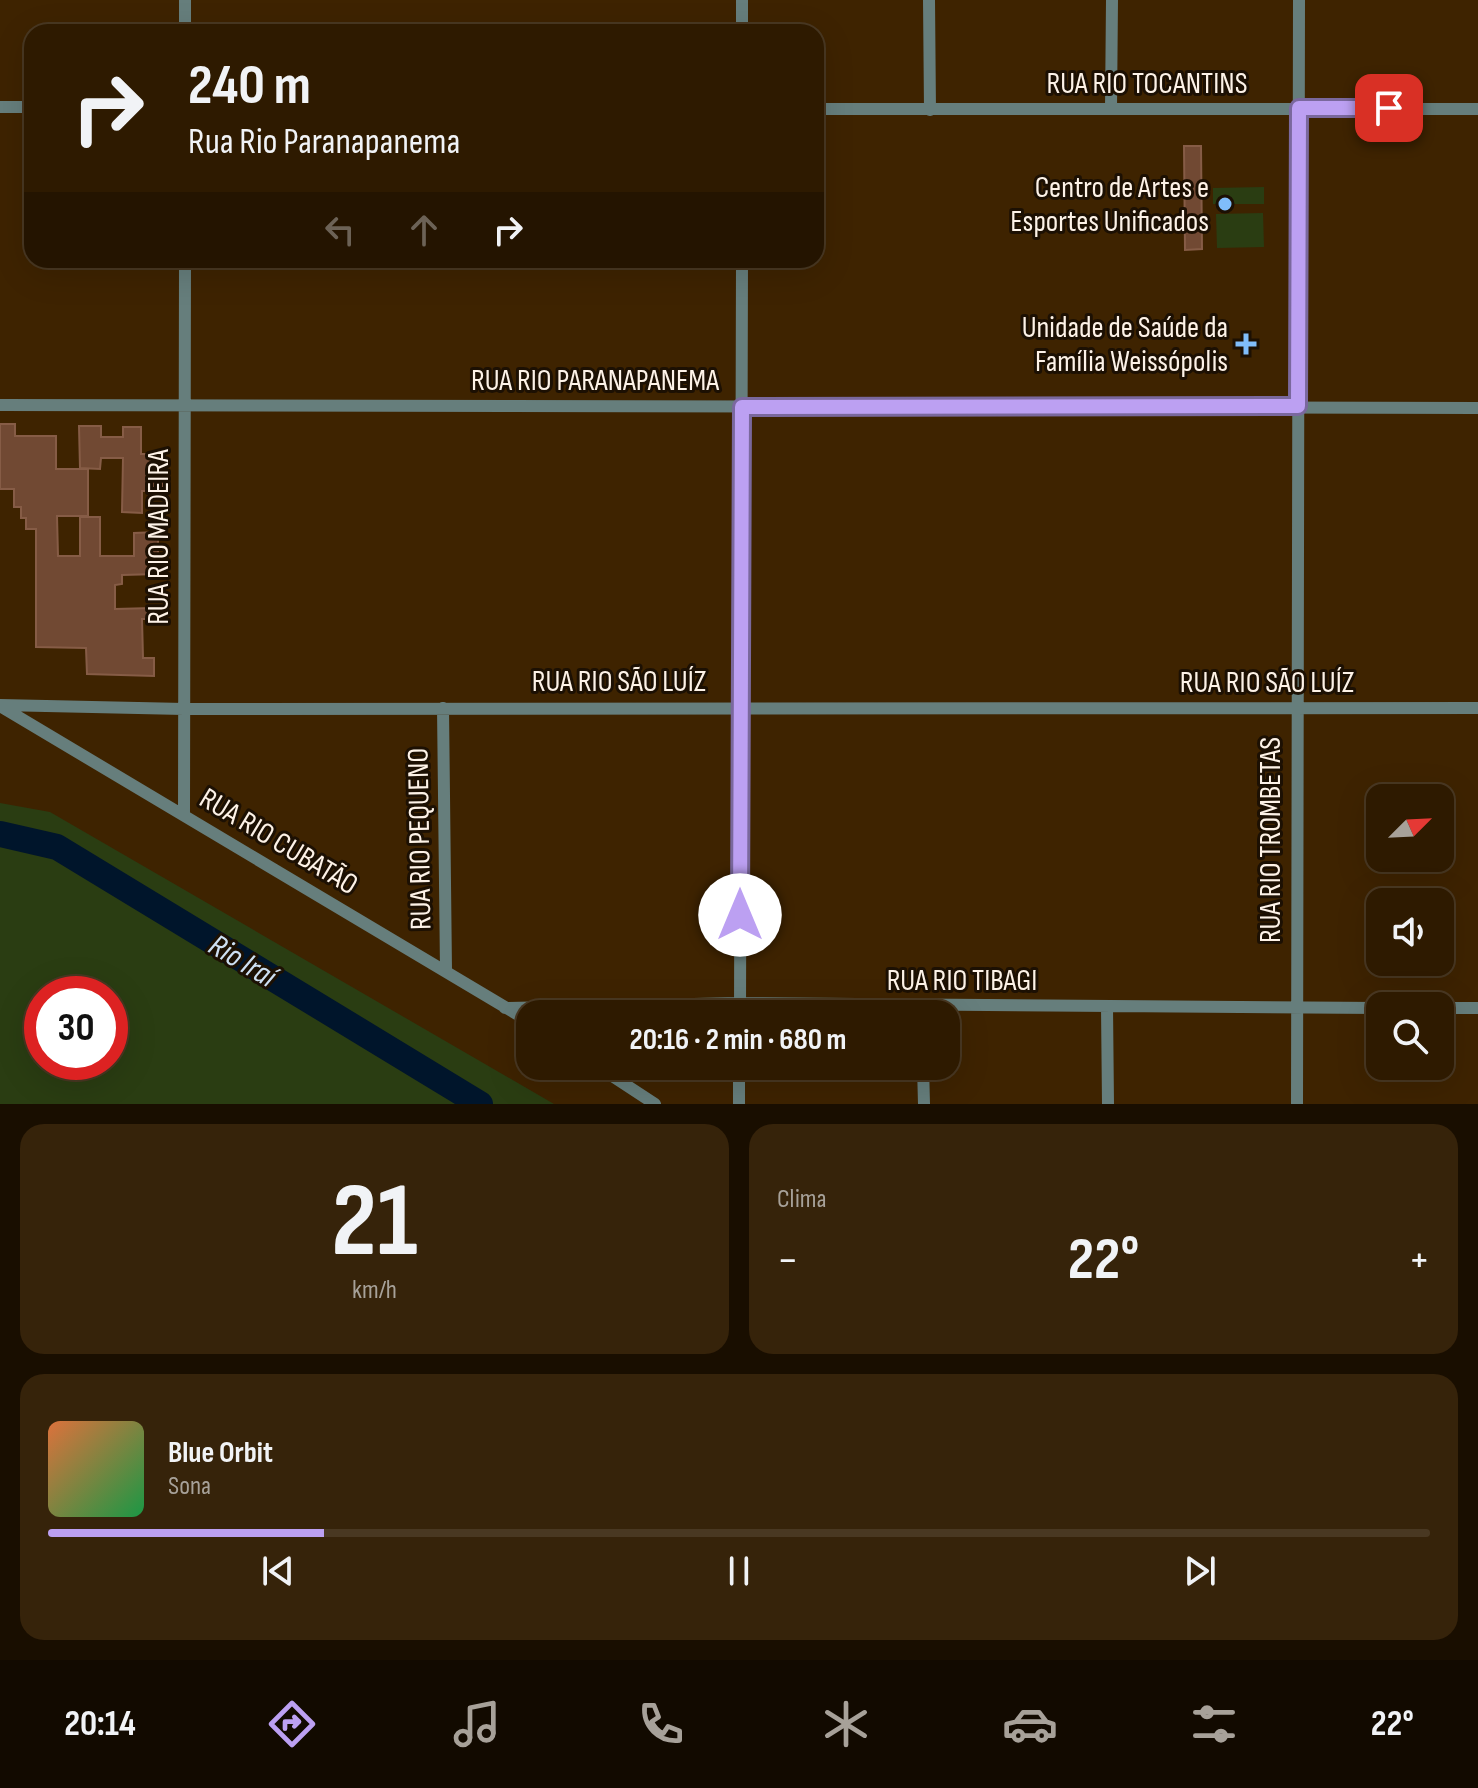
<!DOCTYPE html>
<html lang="pt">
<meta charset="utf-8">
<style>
body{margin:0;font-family:"Sofia Sans Condensed",sans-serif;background:#36230a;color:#f1f3f6;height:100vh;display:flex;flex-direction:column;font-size:30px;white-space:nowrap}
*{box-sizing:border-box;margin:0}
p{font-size:26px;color:#a7a199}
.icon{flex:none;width:44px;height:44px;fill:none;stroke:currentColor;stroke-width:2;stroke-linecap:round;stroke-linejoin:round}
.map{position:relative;height:1104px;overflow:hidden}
.details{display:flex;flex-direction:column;gap:20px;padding:20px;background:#190e00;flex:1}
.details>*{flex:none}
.guide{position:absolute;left:24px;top:24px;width:800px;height:244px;border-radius:24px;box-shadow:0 8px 32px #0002,0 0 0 2px #493822;background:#2e1a00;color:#f1f3f6;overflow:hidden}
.needle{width:52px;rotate:66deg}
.buttons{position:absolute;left:1366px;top:784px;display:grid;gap:16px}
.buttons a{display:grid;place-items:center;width:88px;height:88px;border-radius:16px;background:#2e1a00;box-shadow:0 8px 32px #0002,0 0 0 2px #493822;font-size:40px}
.speed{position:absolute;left:24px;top:976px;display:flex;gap:16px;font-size:40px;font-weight:700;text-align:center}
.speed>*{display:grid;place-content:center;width:104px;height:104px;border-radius:50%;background:#2e1a00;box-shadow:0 8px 32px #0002,0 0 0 2px #493822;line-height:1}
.speed .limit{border:12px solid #d22;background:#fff;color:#111}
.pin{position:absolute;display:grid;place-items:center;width:68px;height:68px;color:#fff;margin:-34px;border-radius:16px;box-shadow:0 4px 12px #0006}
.me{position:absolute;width:88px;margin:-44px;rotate:0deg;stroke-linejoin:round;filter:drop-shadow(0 0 6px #0008)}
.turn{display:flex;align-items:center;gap:28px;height:168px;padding:0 32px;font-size:36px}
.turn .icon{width:104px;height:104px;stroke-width:2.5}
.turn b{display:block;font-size:56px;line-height:68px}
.lanes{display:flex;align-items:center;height:76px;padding:0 32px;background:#0003;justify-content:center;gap:40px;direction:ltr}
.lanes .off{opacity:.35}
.big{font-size:60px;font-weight:700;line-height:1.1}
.details .tile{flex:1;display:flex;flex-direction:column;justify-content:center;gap:12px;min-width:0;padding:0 28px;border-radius:24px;background:#36230a}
.details .dial{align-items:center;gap:0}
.dial b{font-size:104px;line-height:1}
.song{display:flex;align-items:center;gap:24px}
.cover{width:96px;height:96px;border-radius:12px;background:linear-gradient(135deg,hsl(20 70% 55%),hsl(140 70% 35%))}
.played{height:8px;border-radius:4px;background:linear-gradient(90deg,#bca0f2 20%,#493822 20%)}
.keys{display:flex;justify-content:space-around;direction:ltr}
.heat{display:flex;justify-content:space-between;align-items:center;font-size:44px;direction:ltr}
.details .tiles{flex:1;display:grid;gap:20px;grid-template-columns:1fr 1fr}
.tile:last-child{grid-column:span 2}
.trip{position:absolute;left:516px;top:1000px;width:444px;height:80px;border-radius:24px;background:#2e1a00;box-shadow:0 8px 32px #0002,0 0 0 2px #493822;font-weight:700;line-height:80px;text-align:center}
.dock{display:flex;height:128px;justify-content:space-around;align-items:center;background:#120a00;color:#a7a199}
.dock .icon{width:56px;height:56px}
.dock .on{color:#bca0f2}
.dock b{font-size:36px;color:#f1f3f6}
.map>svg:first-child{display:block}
</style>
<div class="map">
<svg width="1478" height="1104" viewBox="0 0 1478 1104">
<rect width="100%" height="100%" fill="#3e2300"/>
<path fill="#2a3d12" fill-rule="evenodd" d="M1264 187V204H1213V188Z
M1263 213 1264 247 1217 248 1216 214Z
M0 803 50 812 554 1104H0ZM42 994H110V1062H42Z"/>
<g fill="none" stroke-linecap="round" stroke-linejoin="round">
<path stroke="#00152b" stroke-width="26" d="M0 834 57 847 480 1104"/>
</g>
<path fill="#714933" stroke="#865c46" stroke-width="2" d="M1184 146H1201L1202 249 1185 250Z
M0 424H15V436H56V469H88V516H57L58 556H80V517H100V556H134V533L158 532V574L122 575V584L115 585V609L152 608V619H142L143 658H154V676L87 674 86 648 36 647V529H26V518H21V507H14V489H0Z
M79 426H101V437H123V427H141V454H160V480H163V491H142V513L122 512 123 458H101L100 469 80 468Z"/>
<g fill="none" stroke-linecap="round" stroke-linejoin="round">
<path stroke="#667e7c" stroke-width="12" d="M185 0V32
M929 0 930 110
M742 32V0
M0 107H32
M816 109H1478
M1111 109 1112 0
M0 405 1478 408
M0 705 184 709 1478 708
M0 706 530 1022
M443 708 446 970
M184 814 185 260
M1107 1007 1108 1104
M505 1008 740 1003 1380 1008
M1440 1008H1478
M740 1014 742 260
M597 1066 655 1104
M923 1066 924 1104
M739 1104V1066
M1297 1104 1299 0"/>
</g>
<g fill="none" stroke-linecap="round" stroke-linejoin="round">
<defs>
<path id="route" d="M740 915 742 407 1298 406 1299 108H1389"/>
</defs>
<use href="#route" stroke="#7a689d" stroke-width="20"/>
<use href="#route" stroke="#bca0f2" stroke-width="14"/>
</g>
<g fill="#80bdfa" stroke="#1c1003" stroke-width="3">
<circle cx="1225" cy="204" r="8"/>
<path d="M1242 332h8v8h8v8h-8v8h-8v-8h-8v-8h8z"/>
</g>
<g text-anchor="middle" stroke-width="6" stroke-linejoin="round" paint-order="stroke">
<g font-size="30" fill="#fdf2e7" stroke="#1c1003">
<text x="1147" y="93">RUA RIO TOCANTINS</text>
<text x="595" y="390">RUA RIO PARANAPANEMA</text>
<text transform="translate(158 537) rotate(-90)" y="10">RUA RIO MADEIRA</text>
<text x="619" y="691">RUA RIO SÃO LUÍZ</text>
<text x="1267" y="692">RUA RIO SÃO LUÍZ</text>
<text transform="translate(419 839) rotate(-91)" y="10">RUA RIO PEQUENO</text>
<text transform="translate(1270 840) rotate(-90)" y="10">RUA RIO TROMBETAS</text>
<text transform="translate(279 841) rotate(31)" y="10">RUA RIO CUBATÃO</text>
<text x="962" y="990">RUA RIO TIBAGI</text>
</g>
<g font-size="30" fill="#fdf2e7" stroke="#1c1003" text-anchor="end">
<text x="1209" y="197">Centro de Artes e<tspan x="1209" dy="34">Esportes Unificados</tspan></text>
<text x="1228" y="337">Unidade de Saúde da<tspan x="1228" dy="34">Família Weissópolis</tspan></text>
</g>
<g font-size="32" font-style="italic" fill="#cddff2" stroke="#1c1003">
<text transform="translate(243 960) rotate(31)" y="11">Rio Iraí</text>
</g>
</g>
</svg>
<div class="buttons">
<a><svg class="needle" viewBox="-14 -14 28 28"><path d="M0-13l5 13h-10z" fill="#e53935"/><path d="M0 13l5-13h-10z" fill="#a7a199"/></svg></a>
<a><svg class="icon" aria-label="sound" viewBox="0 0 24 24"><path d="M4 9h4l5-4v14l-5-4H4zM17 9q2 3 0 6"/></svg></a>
<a><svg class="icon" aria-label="search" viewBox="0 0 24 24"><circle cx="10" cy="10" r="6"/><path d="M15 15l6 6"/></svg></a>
</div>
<div class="speed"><div class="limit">30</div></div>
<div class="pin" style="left:1389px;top:108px;background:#d93025"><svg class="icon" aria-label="arrive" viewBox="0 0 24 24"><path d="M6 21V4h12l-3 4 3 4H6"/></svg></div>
<svg class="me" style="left:740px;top:915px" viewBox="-20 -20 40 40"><circle r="19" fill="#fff"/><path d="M0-13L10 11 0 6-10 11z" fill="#bca0f2"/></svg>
<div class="trip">20:16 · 2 min · 680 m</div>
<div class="guide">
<div class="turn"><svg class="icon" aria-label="right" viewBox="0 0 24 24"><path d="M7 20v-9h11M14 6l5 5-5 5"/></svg><div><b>240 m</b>Rua Rio Paranapanema</div></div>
<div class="lanes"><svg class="icon off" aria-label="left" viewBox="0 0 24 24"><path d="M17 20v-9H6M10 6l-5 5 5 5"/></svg><svg class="icon off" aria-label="ahead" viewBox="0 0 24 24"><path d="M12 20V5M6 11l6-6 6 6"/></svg><svg class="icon" aria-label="right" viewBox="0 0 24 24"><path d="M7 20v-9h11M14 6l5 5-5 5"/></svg></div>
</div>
</div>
<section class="details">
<div class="tiles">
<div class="tile dial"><b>21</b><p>km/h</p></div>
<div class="tile"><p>Clima</p>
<div class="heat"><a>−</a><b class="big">22°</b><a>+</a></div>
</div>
<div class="tile">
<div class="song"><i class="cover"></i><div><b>Blue Orbit</b><p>Sona</p></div></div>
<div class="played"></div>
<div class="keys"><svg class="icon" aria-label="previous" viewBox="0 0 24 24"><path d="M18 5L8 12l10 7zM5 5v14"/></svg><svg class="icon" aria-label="pause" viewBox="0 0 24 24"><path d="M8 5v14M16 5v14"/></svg><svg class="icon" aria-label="next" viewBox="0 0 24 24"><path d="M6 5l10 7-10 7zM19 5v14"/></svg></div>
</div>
</div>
</section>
<nav class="dock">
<b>20:14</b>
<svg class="icon on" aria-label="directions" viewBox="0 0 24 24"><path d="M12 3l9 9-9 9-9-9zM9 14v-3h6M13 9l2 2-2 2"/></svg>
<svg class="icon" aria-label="music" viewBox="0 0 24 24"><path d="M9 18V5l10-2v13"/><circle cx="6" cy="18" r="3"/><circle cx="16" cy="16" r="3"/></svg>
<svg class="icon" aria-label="phone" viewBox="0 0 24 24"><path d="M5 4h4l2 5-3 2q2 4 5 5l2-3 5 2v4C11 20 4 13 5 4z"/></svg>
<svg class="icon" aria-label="climate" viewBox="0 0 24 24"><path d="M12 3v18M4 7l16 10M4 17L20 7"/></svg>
<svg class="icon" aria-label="car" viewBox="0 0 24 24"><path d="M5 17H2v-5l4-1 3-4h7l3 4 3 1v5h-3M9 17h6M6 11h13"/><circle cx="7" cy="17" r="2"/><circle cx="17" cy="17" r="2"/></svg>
<svg class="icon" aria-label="filters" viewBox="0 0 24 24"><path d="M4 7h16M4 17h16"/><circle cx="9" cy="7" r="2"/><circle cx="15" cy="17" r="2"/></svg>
<b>22°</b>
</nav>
